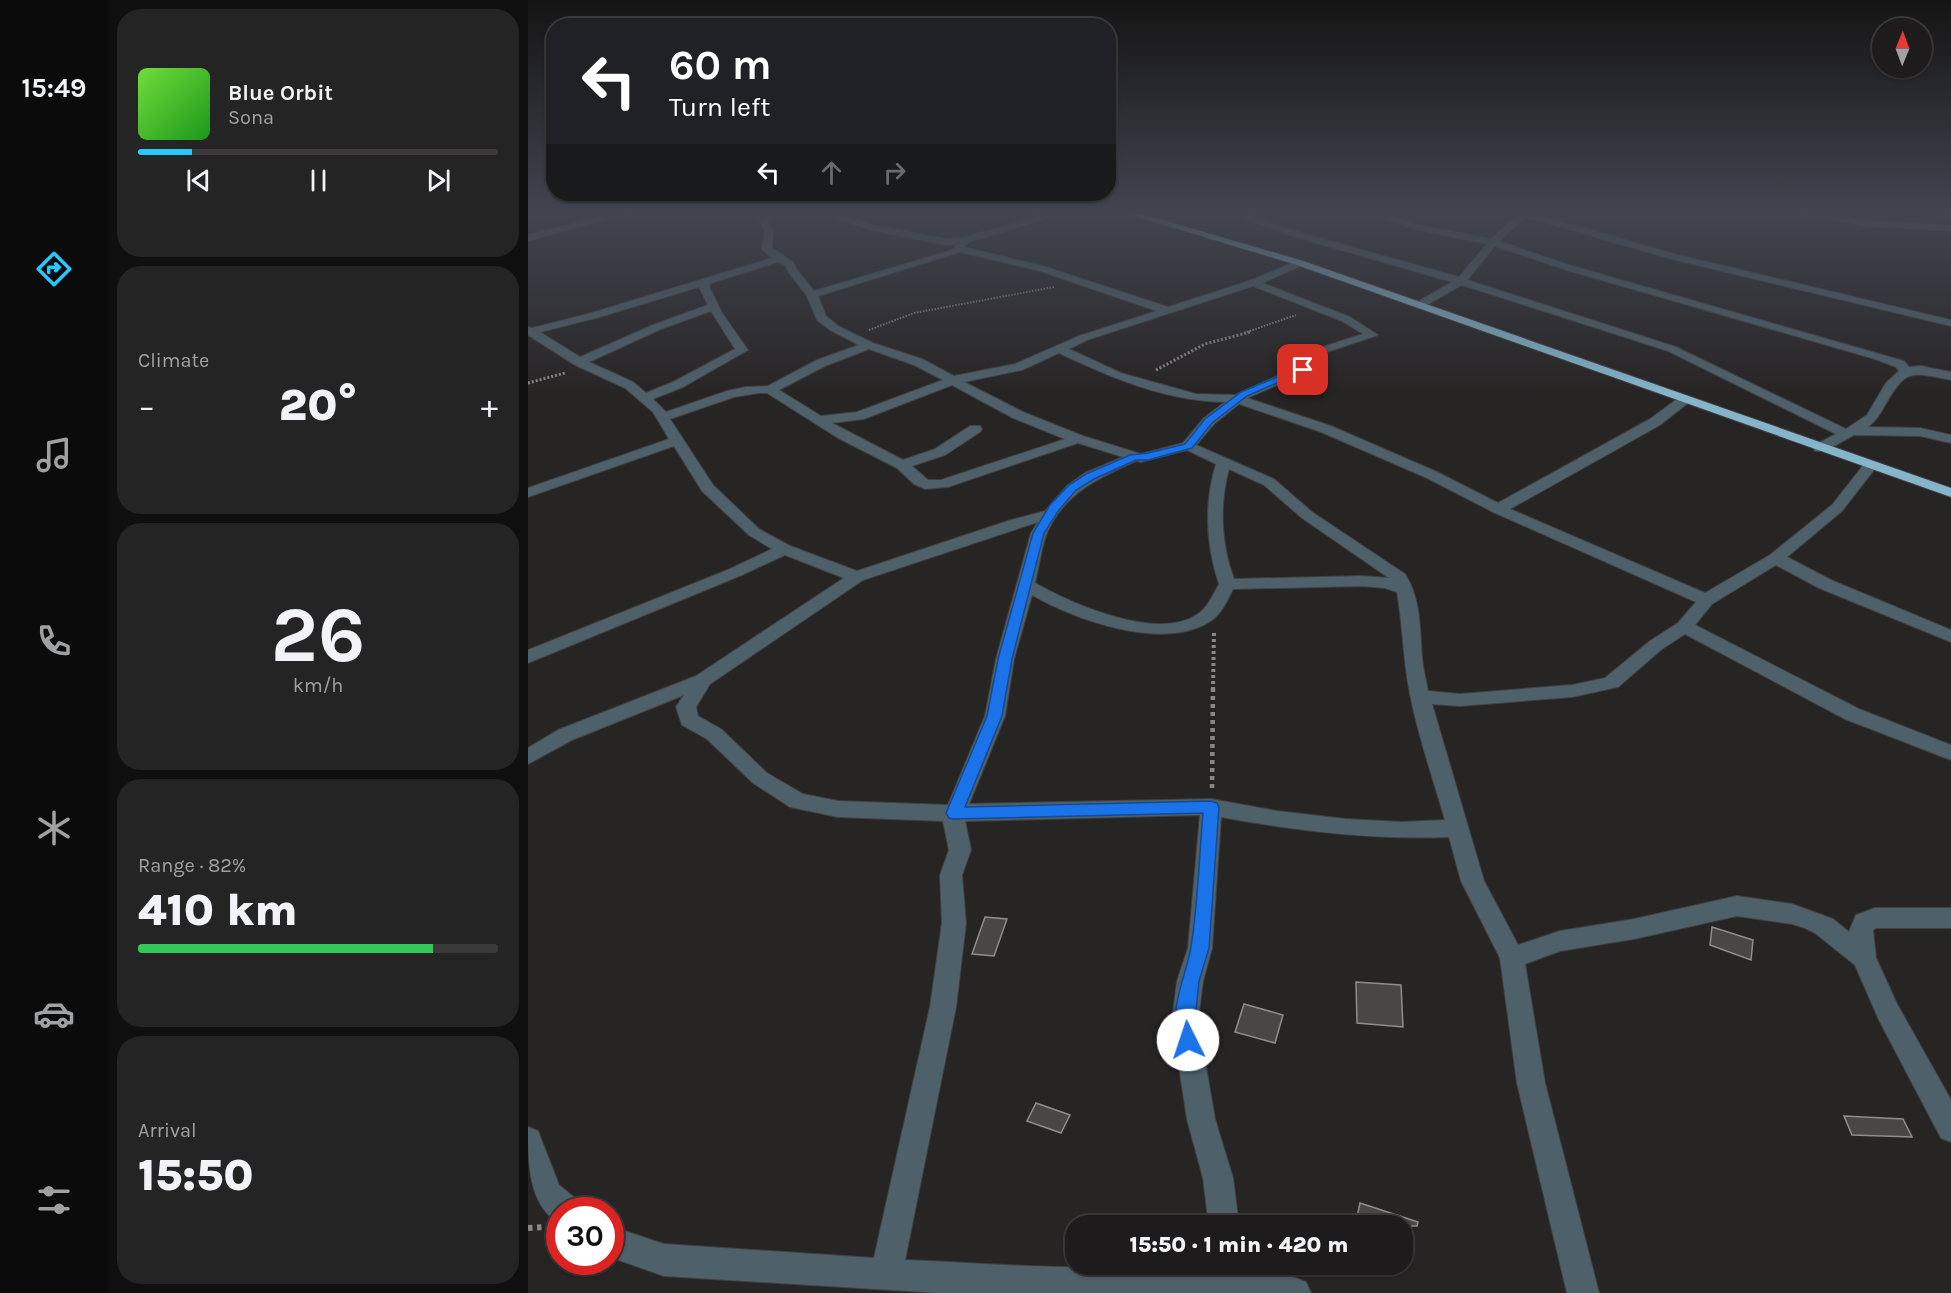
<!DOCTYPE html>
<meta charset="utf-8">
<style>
body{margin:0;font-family:Karla,sans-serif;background:#252424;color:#f1f3f6;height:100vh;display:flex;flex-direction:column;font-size:22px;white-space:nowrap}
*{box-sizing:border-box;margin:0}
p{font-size:20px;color:#a0a1a3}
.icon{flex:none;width:33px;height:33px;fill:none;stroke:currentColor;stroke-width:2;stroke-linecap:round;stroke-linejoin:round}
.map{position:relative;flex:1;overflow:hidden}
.drawer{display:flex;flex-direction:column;gap:9px;padding:9px;background:#100f0f;width:420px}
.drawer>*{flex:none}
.hud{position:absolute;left:18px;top:18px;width:570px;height:183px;border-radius:24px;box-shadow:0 2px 4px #0004,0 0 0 2px #3b393a;background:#202124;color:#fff;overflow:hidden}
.needle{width:39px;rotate:1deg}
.fabs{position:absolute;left:1344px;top:18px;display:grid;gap:12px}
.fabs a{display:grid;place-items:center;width:60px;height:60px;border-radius:50%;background:#1d1b1b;box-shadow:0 2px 4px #0004,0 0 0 2px #3b393a;font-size:30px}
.speed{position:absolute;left:18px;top:1197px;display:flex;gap:12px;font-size:30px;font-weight:700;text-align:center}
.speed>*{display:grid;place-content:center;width:78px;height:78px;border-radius:50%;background:#1d1b1b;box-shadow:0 2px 4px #0004,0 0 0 2px #3b393a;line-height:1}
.speed .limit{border:9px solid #d22;background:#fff;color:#111}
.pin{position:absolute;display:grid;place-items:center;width:51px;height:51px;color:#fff;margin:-26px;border-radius:12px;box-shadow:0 3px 9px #0006}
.me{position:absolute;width:66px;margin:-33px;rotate:356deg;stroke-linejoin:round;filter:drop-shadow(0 0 4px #0008)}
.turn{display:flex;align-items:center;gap:21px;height:126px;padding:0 24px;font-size:27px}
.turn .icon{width:78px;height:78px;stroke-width:2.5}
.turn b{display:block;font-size:42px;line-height:51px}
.lanes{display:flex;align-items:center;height:57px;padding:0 24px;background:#0003;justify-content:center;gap:30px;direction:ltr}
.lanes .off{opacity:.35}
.big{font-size:45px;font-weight:800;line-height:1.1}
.drawer .tile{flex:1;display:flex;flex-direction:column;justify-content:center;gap:9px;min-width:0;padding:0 21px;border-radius:24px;background:#252424}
.drawer .dial{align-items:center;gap:0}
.dial b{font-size:78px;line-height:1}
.song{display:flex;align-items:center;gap:18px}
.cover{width:72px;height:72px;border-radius:9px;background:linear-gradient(135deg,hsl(100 70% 55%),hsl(120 70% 35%))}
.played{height:6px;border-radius:3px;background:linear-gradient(90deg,#28c8ff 15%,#3b393a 15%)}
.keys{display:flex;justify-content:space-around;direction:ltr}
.heat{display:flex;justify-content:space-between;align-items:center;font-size:33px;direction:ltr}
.charge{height:9px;border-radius:4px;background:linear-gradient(90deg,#34c759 82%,#3b393a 0)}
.trip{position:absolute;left:537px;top:1215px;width:348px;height:60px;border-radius:24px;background:#1d1b1b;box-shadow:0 2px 4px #0004,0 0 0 2px #3b393a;font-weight:800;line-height:60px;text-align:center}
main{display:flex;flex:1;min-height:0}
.tab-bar{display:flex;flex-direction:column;width:108px;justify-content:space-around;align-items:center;background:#0c0b0b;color:#a0a1a3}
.tab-bar .icon{width:42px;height:42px}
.tab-bar .selected{color:#28c8ff}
.tab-bar b{font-size:27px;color:#f1f3f6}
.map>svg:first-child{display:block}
</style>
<main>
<nav class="tab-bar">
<b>15:49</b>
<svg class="icon selected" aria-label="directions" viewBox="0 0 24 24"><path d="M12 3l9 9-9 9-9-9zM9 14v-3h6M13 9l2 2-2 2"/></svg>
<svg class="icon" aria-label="music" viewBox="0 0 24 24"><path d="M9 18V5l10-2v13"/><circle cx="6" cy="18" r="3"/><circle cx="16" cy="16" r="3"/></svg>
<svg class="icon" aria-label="phone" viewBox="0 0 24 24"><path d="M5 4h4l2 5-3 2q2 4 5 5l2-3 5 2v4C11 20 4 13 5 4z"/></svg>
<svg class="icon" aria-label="climate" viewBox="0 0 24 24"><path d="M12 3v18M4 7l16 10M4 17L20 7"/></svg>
<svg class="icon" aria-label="car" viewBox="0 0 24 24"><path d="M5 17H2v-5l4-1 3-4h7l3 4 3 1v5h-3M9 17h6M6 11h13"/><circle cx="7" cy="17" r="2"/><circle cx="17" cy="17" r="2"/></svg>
<svg class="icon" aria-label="filters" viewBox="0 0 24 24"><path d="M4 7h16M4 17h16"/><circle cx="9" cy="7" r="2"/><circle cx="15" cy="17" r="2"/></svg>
</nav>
<section class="drawer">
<div class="tile">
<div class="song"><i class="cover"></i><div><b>Blue Orbit</b><p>Sona</p></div></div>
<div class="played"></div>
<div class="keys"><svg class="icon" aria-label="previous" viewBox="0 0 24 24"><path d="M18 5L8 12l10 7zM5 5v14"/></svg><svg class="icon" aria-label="pause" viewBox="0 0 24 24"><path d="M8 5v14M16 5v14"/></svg><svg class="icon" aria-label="next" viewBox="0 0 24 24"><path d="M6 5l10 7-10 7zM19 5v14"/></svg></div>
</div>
<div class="tile"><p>Climate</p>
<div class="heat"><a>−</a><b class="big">20°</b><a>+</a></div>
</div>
<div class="tile dial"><b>26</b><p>km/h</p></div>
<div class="tile"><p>Range · 82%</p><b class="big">410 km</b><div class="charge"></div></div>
<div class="tile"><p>Arrival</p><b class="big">15:50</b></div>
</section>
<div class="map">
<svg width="1423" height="1293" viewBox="0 0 1423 1293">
<rect width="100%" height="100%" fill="#272424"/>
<path fill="#494646" stroke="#908d8c" stroke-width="1.5" d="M457 917 479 919 466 956 444 954Z
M1184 927 1225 940 1223 960 1182 945Z
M828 982 873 985 875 1027 829 1023Z
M716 1004 755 1015 747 1043 707 1032Z
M508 1103 542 1115 533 1133 499 1121Z
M1316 1116 1375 1119 1384 1137 1324 1135Z
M832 1203 890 1222 889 1226H827Z"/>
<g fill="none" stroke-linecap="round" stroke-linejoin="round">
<defs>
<path id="street" d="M86 213H102L0 241V235Z
M239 213H249L240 222 245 230 244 248 265 262 269 270 286 291 424 250 430 244 418 245 339 229 294 213H308L344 225 418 239 437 237 523 213H538L441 242 436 247 518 267 640 307 721 281 769 261H775V265L734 283 822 317 850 335 793 354 784 370 719 398 803 426 909 472 970 503 1122 419 1152 397H1160L1162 400 1160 403 1132 425 982 509 1177 593 1242 555 1304 505 1337 463H1347L1349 466 1314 511 1259 557 1303 580 1423 630V642L1291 588 1248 565 1184 604 1167 625 1331 709 1423 745V760L1317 719 1157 634 1134 649 1090 687 1044 697 932 706 904 704 956 881 990 945 1032 931 1106 919 1209 896 1264 904 1305 919 1321 932 1328 915 1347 908H1423V928H1348L1345 930 1348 958 1369 1004 1423 1100V1142L1413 1138 1351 1020 1327 965 1287 933 1277 928 1264 924 1209 916 1106 939 1032 951 997 964 1017 1083 1071 1293H1039L989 1083 972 958 933 881 921 837C844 840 769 831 693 817L684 948 675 981 670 1021 687 1119 705 1178 711 1226H681L675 1178 659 1119 644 1021 649 981 660 948 672 815 437 821 443 850 434 875 438 923 428 1007 377 1260C438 1262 499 1268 560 1267 630 1267 712 1254 778 1282L783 1293H412L136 1276 82 1257V1226L136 1244 346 1258 402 1007 414 923 412 875 421 850 415 821 310 817 262 807 225 783 179 739 154 725 148 707 156 695 44 740 0 764V748L30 730 168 676 316 578 257 555 214 575 0 663V650L202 569 244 549 221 535 174 491 146 446 0 497V488L141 439 125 412 97 388 47 365 0 335V327L4 328 60 314 244 258 234 249 237 230 231 221ZM432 252 512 271 629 311 551 336 487 364 426 376 394 359 345 343 310 326 298 316 290 296ZM250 262 258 266 261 273 279 296 289 320 302 330 331 345 289 360 240 386 218 387 199 391 138 412 125 399 155 387 220 350 194 313 181 286 183 283ZM725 286 814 321 835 334 785 350 777 357 776 364 707 395 668 394 593 373 541 349 559 340ZM171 287 180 305 125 325 52 357 12 332 68 318ZM183 311 207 349 147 381 118 393 105 382 61 362 133 329ZM341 349 386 365 415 380 329 412 293 416 251 390 297 366ZM531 353C584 378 638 401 697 402L676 418 655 443 613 454 555 436 495 412 436 382 494 370ZM424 385 485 418 537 439 413 480H400L384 466 417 455 452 432 454 429 452 426H442L407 449 375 460 304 423 336 419ZM231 393H239L310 438 369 468 386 484 397 489 420 487 550 443 595 457 557 473 540 485 517 511 483 520 329 571 262 546 231 529 185 485 142 419 206 397ZM711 404 793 432 899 478 965 512 1168 602 1150 623 1122 641 1077 678 1044 685 932 694 900 691C898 680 895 669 894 658 892 630 893 599 877 574L784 512 746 479 668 445 686 424ZM659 450 688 464C676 503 678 545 691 584 685 595 680 607 670 614 630 642 544 604 507 583 511 567 513 548 519 533 536 493 572 477 608 461L613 462ZM701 469 736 485 774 518 861 578 834 576 706 579C693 544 691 505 701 469ZM510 522 503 533 468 659 457 716 420 805 310 801 275 794 239 773 193 729 170 716 168 707 182 684 335 580ZM834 586 857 588 869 592C875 626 875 660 882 694 890 736 905 778 917 820L874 822 818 819 749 811 683 799 441 804 477 716 486 659 504 595C547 620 635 651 681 622 693 615 699 601 705 589Z
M701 213H714L767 231 931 277 959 244 886 229 838 213H852L890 225 963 239 989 215 988 213H1003L1150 255 1423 320V326L1144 259 997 217 971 241 1041 265 1355 355 1376 361 1381 367 1393 366 1423 372V380C1384 372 1378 368 1357 405 1352 414 1348 421 1340 427L1392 428 1423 435V443L1392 436 1326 435 1297 451H1287L1285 448 1287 445 1308 434 1140 351 934 285 897 306H889V302L924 282 761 235ZM967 246 1035 269 1347 359 1368 367 1371 371 1358 383 1339 415 1318 429 1148 347 939 280Z
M1273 213H1295L1338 220 1423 225V231L1338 226Z
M0 1127 10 1131 31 1185 48 1199 52 1210H32V1223C0 1207 0 1160 0 1127Z"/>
<path id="highway" d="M597 213H611L775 261 1423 488V497L769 265Z"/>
</defs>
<use href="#street" stroke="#434040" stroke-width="2"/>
<use href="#highway" stroke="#434040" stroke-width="2"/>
<path stroke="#898786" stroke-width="2" stroke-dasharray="1.5 1.5" stroke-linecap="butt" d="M341 330 386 313 526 287
M716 333 768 315"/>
<path stroke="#898786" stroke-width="3" stroke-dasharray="2 2" stroke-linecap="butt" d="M628 370 677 344 722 332
M0 383 37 373"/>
<path stroke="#898786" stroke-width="4" stroke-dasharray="3 3" stroke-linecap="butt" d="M685 690 686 631"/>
<path stroke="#898786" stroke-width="4.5" stroke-dasharray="4 4" stroke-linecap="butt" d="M684 788 685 688"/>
<path stroke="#898786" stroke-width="6" stroke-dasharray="4.5 4.5" stroke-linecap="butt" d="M0 1228 17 1227"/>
<use href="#street" fill="#4e616a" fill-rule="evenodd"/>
<use href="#highway" fill="#84b5cb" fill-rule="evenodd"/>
</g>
<linearGradient id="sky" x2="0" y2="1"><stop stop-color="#151414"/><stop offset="0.54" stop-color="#414550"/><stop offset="1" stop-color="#414550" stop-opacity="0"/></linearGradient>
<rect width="1423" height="394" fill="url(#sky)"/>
<path fill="#1a73e8" stroke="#114b97" stroke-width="1.5" d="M771 368 779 370 719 396 684 423 664 448 620 460H608L566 479 548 490 531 510 516 533 484 659 474 716 437 807 683 801 689 803 691 807 681 948 671 981 667 1021 670 1040 667 1047 660 1049 653 1047C638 1012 657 981 663 947 670 904 671 858 675 813L426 819 421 818 418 813 459 716 470 659 505 533 522 505 541 485 558 474 602 455 620 453 657 444 677 419 713 392Z"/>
</svg>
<div class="fabs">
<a><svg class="needle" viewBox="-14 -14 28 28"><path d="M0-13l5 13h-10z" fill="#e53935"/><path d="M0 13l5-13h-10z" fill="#a0a1a3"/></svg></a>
</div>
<div class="speed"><div class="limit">30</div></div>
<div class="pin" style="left:775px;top:370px;background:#d93025"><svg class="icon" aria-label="arrive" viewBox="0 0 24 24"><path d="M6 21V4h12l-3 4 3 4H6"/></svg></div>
<svg class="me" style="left:660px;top:1040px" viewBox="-20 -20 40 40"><circle r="19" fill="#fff"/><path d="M0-13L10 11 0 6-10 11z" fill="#1a73e8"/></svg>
<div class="trip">15:50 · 1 min · 420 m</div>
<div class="hud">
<div class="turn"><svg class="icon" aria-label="left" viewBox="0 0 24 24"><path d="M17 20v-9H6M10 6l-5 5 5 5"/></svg><div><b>60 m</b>Turn left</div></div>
<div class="lanes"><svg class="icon" aria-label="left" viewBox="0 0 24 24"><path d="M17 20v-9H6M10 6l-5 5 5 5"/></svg><svg class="icon off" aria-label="ahead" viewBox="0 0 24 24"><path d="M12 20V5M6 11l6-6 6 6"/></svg><svg class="icon off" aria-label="right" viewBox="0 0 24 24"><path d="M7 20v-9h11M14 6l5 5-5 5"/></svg></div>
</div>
</div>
</main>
